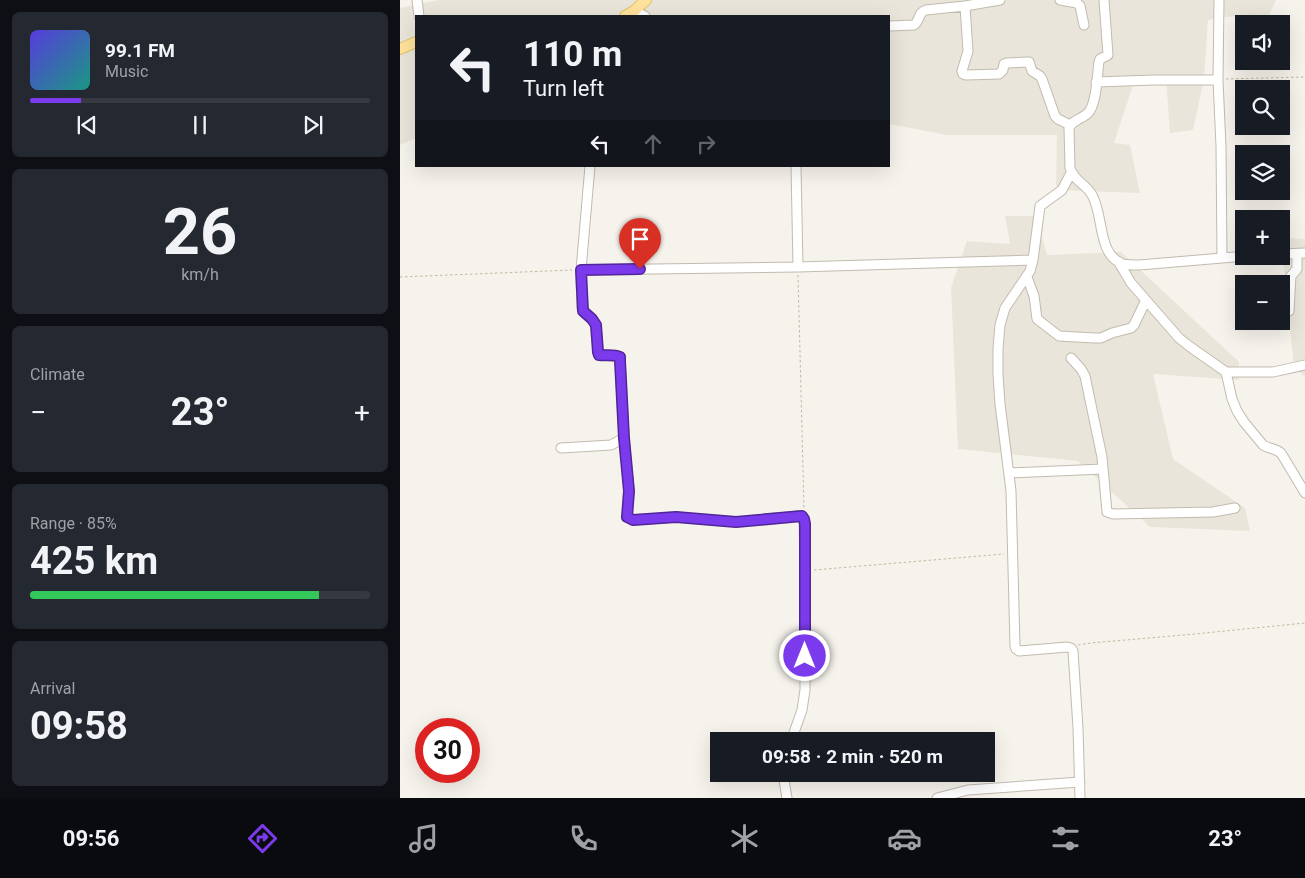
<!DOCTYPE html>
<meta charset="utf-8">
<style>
body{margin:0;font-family:Roboto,sans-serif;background:#242831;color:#f1f3f6;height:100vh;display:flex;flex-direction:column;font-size:19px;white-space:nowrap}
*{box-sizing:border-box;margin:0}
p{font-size:16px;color:#9ea1a6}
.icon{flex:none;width:28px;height:28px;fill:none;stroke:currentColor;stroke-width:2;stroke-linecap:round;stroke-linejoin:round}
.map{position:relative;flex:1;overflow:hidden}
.panel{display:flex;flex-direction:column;gap:12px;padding:12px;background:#0d0f14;width:400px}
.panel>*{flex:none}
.top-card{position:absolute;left:15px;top:15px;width:475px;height:152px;border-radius:0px;box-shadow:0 5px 20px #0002;background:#171b24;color:#f1f3f6;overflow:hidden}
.controls{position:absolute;left:835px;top:15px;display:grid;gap:10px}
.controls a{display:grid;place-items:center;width:55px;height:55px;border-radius:0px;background:#171b24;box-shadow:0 5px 20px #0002;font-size:25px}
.speed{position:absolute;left:15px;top:718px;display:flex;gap:10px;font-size:25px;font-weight:700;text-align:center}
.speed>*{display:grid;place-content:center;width:65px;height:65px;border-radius:50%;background:#171b24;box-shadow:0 5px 20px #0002;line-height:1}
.speed .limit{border:8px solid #d22;background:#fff;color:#111}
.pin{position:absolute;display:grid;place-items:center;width:42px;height:42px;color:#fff;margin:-51px -21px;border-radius:50% 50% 50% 0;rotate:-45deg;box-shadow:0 0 5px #0007}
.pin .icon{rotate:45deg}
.me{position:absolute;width:55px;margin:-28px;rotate:0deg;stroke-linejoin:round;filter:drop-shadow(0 0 4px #0008)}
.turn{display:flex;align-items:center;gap:18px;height:105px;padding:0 25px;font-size:22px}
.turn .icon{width:65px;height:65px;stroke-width:2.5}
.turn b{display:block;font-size:35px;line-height:42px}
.lanes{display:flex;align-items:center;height:48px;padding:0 25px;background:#0003;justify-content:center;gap:25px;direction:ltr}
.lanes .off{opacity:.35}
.big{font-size:38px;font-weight:700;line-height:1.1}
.panel .widget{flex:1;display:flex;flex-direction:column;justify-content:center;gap:8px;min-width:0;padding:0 18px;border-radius:8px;background:#242831}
.panel .dial{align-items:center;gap:0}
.dial b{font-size:65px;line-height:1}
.song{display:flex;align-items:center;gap:15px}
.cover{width:60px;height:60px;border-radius:8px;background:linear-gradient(135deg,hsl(250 70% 55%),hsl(170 70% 35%))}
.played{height:5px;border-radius:2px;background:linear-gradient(90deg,#7c3aed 15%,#363941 15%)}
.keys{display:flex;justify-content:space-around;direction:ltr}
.heat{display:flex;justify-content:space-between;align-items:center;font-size:28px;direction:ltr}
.charge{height:8px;border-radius:4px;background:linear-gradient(90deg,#34c759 85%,#363941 0)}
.trip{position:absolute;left:310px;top:732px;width:285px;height:50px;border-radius:0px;background:#171b24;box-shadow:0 5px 20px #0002;font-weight:700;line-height:50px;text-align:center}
.tabs{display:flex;height:80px;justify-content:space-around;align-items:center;background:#090b0e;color:#9ea1a6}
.tabs .icon{width:35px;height:35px}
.tabs .selected{color:#7c3aed}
.tabs b{font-size:22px;color:#f1f3f6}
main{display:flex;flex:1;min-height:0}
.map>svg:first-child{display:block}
</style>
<main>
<section class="panel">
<div class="widget">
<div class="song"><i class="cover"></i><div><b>99.1 FM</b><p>Music</p></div></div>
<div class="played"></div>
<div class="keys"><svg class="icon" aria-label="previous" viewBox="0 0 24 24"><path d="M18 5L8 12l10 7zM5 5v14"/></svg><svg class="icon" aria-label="pause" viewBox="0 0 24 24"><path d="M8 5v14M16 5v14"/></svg><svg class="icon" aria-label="next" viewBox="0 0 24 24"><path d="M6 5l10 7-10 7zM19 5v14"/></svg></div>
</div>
<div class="widget dial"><b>26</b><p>km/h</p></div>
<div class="widget"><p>Climate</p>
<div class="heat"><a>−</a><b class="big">23°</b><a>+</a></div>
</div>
<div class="widget"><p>Range · 85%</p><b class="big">425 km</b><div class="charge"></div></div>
<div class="widget"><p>Arrival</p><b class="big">09:58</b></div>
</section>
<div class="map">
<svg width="905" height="798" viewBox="0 0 905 798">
<rect width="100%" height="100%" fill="#f6f3ec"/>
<path fill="#eae5da" d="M39 0H876L869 15 823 17 808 20 804 79 793 130 770 133 766 77 735 79 714 143 730 145 740 193 656 190 657 135H547L489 124V16H16V138L0 145V8Z
M605 216H636L647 255 721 252 839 362V380L753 374 773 459 845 508 850 531 750 527 678 461 558 449 551 288 567 241 610 244Z
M881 238 905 239V377L894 367Z"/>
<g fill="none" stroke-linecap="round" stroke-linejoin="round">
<defs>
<path id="minor" d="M17 0 19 16
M660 0 677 3 680 6 684 25
M704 0 708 55 700 59 699 62C697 75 697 104 688 113 682 119 672 120 669 128L670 168C674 181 686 184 692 195 704 215 697 255 723 264 728 265 734 265 739 265L846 256
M819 0 818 80 821 146 822 258
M565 6 568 51 562 71 563 74 566 75 599 74 603 70 604 64 607 63 629 62 632 71 640 76 642 79 655 116 658 119 670 125
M234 11 245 16
M489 26 514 25C520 21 518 12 526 10L565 6 600 0
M696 82 754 80H818
M190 166 181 270 182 308 183 311 192 319 196 325 198 352 199 355 216 356 220 357V361L224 438 229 491 227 517 233 520 276 517 336 522 398 516H402L404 519 405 570V690L402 710 391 741
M396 166 398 267
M671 173 662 190 640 206 633 260 630 271 605 308 600 325 598 348V375L600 404 611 491 615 646 616 649 619 651 667 647 671 648 673 651 678 728 680 798
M881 254 905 253
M718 261 731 283 779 338 789 346 826 372 832 399 837 411 844 422 863 445C869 449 875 448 881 453L905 493
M181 270 398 267 633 260
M627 277 634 296 637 319 659 336 695 338H701L712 333 731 328 734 325 746 300
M889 311 891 276 897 269V254
M671 358 681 369 685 376 702 457 707 512 713 514 813 512 835 508
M826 372H873L905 365
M161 448 211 445 224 438
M609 473 703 469
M383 774 387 798
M537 798 568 790 680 782"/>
<path id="major" d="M225 16 234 11 246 0
M0 49 16 42"/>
</defs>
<use href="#minor" stroke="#c2bbae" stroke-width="11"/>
<use href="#major" stroke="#e6c16a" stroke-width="12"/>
<path stroke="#c4b79f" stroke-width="1" stroke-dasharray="2.5 2.5" stroke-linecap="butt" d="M826 79 905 77
M398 275 404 508
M0 277 172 270
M414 570 604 554
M678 645 691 643 795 634 905 623"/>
<use href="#minor" stroke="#fff" stroke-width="9"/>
<use href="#major" stroke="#ffe39c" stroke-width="10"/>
</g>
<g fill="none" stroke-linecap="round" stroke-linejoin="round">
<defs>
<path id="route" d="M240 269 181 270 183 311 192 319 196 325 198 352 199 355C206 356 213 354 220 357V361L224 438 229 491 227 517 233 520 276 517 336 522 402 516 404 519 405 524V656"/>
</defs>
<use href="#route" stroke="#51269a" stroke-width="12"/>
<use href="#route" stroke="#7c3aed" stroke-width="9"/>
</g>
</svg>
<div class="controls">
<a><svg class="icon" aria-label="sound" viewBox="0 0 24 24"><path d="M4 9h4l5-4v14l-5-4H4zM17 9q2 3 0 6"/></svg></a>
<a><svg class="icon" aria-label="search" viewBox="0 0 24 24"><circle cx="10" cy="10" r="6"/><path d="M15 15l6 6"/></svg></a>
<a><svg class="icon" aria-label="layers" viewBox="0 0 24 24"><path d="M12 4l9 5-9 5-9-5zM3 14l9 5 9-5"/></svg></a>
<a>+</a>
<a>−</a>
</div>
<div class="speed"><div class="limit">30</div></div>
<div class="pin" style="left:240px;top:269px;background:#d93025"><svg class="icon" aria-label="arrive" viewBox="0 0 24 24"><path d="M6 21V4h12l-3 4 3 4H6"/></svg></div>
<svg class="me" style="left:405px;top:656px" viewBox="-20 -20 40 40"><circle r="17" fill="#7c3aed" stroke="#fff" stroke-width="3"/><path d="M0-11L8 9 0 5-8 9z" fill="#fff"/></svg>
<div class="trip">09:58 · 2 min · 520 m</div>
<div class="top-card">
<div class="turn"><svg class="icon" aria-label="left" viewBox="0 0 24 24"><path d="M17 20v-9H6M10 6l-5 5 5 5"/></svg><div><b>110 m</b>Turn left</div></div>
<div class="lanes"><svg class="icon" aria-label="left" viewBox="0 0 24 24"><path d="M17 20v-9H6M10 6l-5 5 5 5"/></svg><svg class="icon off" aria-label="ahead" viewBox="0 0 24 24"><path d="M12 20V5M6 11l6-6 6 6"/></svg><svg class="icon off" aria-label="right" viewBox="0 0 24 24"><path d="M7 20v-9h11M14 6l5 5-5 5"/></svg></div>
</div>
</div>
</main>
<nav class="tabs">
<b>09:56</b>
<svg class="icon selected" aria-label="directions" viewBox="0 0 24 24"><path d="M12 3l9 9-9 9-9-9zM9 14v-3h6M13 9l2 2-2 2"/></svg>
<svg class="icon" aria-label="music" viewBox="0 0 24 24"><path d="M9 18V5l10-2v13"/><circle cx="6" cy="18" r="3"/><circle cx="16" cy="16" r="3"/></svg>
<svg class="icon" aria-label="phone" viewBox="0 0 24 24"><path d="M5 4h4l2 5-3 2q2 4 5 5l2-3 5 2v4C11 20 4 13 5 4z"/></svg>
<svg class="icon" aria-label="climate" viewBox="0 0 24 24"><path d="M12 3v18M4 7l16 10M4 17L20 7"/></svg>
<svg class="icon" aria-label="car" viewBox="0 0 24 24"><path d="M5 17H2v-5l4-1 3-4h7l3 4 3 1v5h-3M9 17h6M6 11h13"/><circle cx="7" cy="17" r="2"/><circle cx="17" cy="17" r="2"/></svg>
<svg class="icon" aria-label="filters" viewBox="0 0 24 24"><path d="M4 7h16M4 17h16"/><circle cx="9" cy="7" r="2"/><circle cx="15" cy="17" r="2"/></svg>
<b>23°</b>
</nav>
